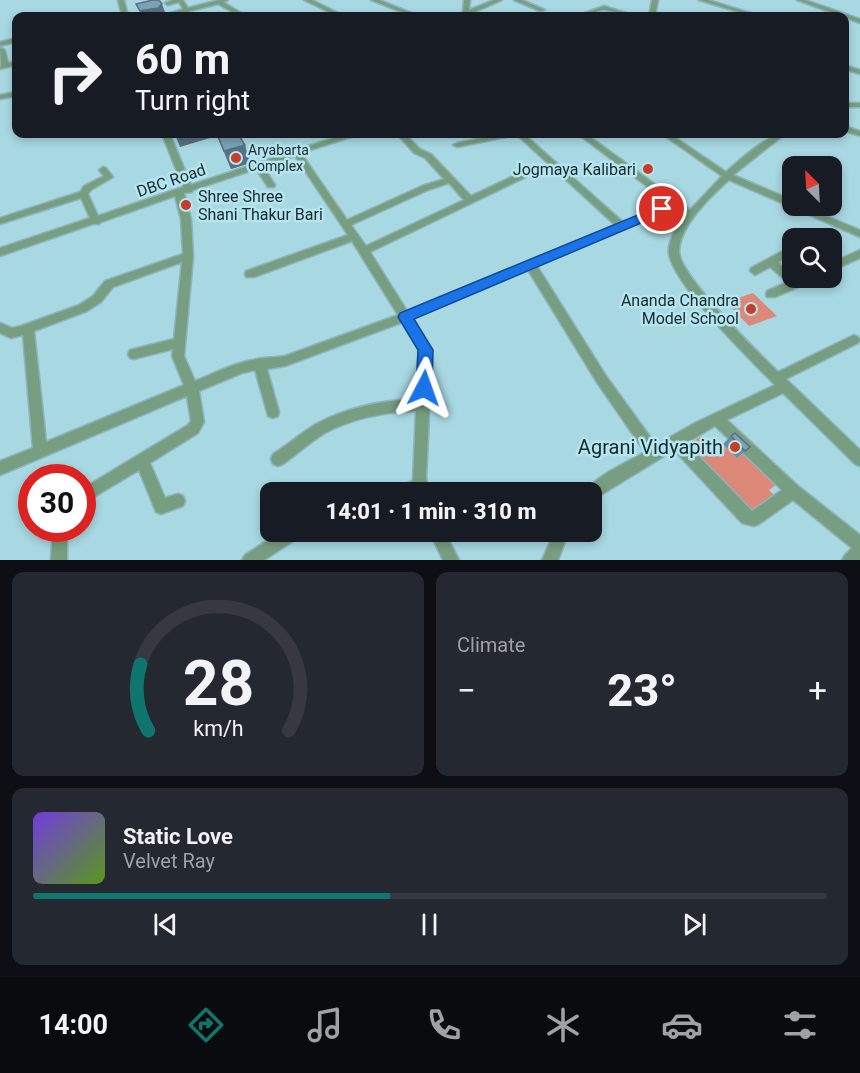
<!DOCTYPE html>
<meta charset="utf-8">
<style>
body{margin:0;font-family:Roboto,sans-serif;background:#242831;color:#f1f3f6;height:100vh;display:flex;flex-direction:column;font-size:22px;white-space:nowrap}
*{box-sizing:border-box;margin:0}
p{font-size:20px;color:#9ea1a6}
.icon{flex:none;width:33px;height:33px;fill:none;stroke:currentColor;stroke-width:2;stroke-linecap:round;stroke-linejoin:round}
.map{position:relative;height:560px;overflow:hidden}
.panel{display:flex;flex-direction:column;gap:12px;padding:12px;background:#0d0f14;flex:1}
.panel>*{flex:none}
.hud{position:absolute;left:12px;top:12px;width:837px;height:126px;border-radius:12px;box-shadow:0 3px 9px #0003;background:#171b24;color:#f1f3f6;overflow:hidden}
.needle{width:39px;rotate:336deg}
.fabs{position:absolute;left:782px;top:156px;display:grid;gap:12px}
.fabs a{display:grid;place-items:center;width:60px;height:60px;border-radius:12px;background:#171b24;box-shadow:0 3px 9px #0003;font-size:30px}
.speed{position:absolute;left:18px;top:464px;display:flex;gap:12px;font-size:30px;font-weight:700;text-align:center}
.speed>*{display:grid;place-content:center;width:78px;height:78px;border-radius:50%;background:#171b24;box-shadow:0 3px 9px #0003;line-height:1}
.speed .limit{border:9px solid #d22;background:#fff;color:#111}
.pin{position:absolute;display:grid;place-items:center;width:51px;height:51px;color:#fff;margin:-26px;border:3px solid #fff;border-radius:50%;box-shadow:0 2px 6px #0007}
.me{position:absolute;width:66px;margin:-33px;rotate:4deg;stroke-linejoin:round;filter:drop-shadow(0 0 4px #0008)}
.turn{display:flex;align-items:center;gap:21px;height:126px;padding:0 24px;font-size:27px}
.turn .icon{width:78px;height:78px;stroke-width:2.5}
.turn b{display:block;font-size:42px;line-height:51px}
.big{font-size:45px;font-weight:800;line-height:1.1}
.panel .tile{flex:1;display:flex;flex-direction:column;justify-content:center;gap:9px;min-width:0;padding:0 21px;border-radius:12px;background:#242831}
.panel .dial{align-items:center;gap:0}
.dial svg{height:156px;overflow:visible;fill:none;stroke:#363941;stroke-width:7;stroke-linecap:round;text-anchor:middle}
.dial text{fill:#f1f3f6;stroke:none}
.song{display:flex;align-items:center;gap:18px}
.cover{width:72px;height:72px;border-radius:9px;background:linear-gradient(135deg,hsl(260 70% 55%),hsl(90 70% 35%))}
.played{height:6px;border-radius:3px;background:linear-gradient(90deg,#0f766e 45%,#363941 45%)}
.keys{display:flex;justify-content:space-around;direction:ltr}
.heat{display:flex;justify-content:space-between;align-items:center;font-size:33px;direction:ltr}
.panel .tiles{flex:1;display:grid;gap:12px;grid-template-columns:1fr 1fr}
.tile:last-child{grid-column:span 2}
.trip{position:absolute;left:260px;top:482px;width:342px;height:60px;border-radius:12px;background:#171b24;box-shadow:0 3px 9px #0003;font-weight:800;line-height:60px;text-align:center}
.tab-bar{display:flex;height:96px;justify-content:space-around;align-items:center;background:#090b0e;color:#9ea1a6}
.tab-bar .icon{width:42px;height:42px}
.tab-bar .selected{color:#0f766e}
.tab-bar b{font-size:27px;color:#f1f3f6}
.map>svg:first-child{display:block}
</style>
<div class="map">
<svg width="860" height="560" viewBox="0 0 860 560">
<rect width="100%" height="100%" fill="#a8d8e2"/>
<path fill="#dc8979" d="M753 293 777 316 749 326 726 302Z
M702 436 715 449 723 444 737 458 748 450 780 482 769 490 777 498 750 516 683 447Z"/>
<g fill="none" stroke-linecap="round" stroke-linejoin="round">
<defs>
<path id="minor" d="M118 0H124L128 16H122Z
M173 0H183L188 8 219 0H228L223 2 241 13 236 14 218 4 190 11 188 14 185 13 171 16H163L164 15 183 9 179 2 168 5 165 3Z
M304 0H312L344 16H337Z
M371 0H379L419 16H412Z
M464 0H470L469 10 494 0H502L468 15 456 16 463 12Z
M514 0H522L545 10 540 11Z
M652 0H658L655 16H649Z
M699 0H708L760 16H752Z
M797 0H805L860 19V23Z
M604 6 632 15 633 16C623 17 612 9 602 10 593 12 586 17 577 16Z
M16 38V42L0 46V42Z
M2 48 5 50 8 63 16 61V65L0 69 1 65 0 49Z
M844 65 860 70V74L844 69Z
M16 92V96L0 99V95Z
M844 103H860V107H844Z
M844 126 860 131V136L844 131Z
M162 134H170L191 185 345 134H355L354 136 301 153 347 220 422 186 444 179 425 158 414 153 397 134H405L420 149 431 154 471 196 522 172H528V176L370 252 407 311 615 225 516 134H524L623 222 669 203 578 134H586L690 210 722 176 662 134H670L726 172C740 160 767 134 785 134L733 175 792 200V206H802L860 230V237L729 180C711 196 680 225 679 251 679 276 758 352 778 372L850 337 854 335 858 337 860 340 858 343 786 379 860 450V466L855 464 783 393 727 420 798 486 860 535V560H842L845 555 852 548 793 500 759 524 754 526 742 523 674 450 591 501V492H585C595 476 628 462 645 452L598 384 528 270 412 318 432 350 426 478 429 492H395L397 487 413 481 416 411C386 412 352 418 325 433 310 442 297 454 283 464L278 466 273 464 271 459 273 454C288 445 301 433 316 424 346 408 383 400 417 399L420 351 403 322 285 366 267 369 279 412 278 416 273 418 268 416 267 412 255 370 242 373 199 391 204 422 198 433 150 463 165 498 178 494 183 496 185 501 183 506 161 514 156 512 139 470 82 504V489L188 425 191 421 187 396 0 475V461L33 448 23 335 11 338 0 333V323L12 328 21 326 79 305 93 296 105 281 183 254 181 219 175 196 101 222 99 224H93L0 256V248L90 218 81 198 0 224V218L80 192 84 186 104 176 99 170 103 167 106 168 113 177 91 190 88 194 98 216 183 187ZM295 156 348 235 246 271 245 274 246 277H254L352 241 398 315 285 356C275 358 266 357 257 359 236 362 215 373 195 381L184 356 193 256 191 219 184 193 192 192 193 190 256 169 268 187H274L275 185 263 166ZM449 183 464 200 366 246 351 225 428 190ZM675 208 685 216C678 225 667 242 669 254 675 287 750 359 775 385L695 423 656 445 606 376 537 266ZM182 262 174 339 130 350 128 354 130 358 134 359 173 349 172 356 184 385 46 442 34 331 87 311 101 302 113 287ZM715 426 782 490 752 511 686 443Z
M502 134H515L511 136 457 147 453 145 457 143Z
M792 246V255L778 262 792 274V278H813L812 281 775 297H767L766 294 767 291 788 282 770 267 755 275 750 271 751 268Z
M860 250V258L831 271V263Z
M53 528H67V560H51Z
M282 531H303L301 536 264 560H242L245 555Z
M429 531H444L459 560H443Z
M555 531H569L558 560H542Z"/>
</defs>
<use href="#minor" stroke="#8bb5be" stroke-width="3"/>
<use href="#minor" fill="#779e80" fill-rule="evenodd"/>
</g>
<path fill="#6a8b9d" d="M216 134H238L250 163 231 169Z
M731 436 750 447 737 458 723 444Z"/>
<path fill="#56717f" d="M162 4 165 12 161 16H142L140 11Z
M190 134H209L210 138 180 147 176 137Z
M245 145 250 163 231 169 224 151Z"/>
<path fill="#7ba2b6" stroke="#56717f" stroke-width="1.5" d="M153 0H159L162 4 158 8 140 11 136 4Z
M174 134H190L176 137Z
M217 134H238L245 145 224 151Z
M735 433 750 447 745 451 731 436Z"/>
<path fill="#1a73e8" stroke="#114b97" stroke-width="1.5" d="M662 205 668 209 667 212 414 319 433 350 432 388 430 393 424 396 418 393 416 388 418 350 398 317 400 313Z"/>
<g fill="#c83c28" stroke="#b5e5ef" stroke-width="2">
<circle cx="236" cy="158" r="6"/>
<circle cx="648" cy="169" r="6"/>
<circle cx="186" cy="205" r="6"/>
<circle cx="751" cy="309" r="6"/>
<circle cx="735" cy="447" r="6"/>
</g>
<g text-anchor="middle" stroke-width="5" stroke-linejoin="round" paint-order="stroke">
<g font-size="14" fill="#172a2e" stroke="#b5e5ef" text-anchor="start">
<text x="248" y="155">Aryabarta<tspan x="248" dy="16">Complex</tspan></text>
</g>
<g font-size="16" fill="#172a2e" stroke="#b5e5ef" text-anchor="end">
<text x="636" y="175">Jogmaya Kalibari</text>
<text x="198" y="202" text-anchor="start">Shree Shree<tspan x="198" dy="18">Shani Thakur Bari</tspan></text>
<text x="739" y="306">Ananda Chandra<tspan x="739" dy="18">Model School</tspan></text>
</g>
<g font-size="16" fill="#172a2e" stroke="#b5e5ef">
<text transform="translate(171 180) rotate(-19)" y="6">DBC Road</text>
</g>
<g font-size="20" fill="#172a2e" stroke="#b5e5ef" text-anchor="end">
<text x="723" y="454">Agrani Vidyapith</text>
</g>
</g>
</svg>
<div class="fabs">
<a><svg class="needle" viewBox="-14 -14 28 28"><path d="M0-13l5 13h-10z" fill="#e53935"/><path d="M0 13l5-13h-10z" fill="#9ea1a6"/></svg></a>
<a><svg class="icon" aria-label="search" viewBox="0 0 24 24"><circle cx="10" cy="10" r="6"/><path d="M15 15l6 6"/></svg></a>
</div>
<div class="speed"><div class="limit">30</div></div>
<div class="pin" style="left:662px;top:209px;background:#d93025"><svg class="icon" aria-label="arrive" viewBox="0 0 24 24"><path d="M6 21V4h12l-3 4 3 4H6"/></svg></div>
<svg class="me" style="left:424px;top:388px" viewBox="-20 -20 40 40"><path d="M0-17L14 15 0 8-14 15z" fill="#1a73e8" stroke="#fff" stroke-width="4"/></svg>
<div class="trip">14:01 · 1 min · 310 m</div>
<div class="hud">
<div class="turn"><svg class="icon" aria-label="right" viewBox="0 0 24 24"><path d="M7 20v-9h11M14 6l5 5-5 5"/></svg><div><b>60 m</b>Turn right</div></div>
</div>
</div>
<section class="panel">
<div class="tiles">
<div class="tile dial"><svg viewBox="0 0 100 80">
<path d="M14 69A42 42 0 1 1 86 69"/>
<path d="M14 69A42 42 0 0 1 10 35" stroke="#0f766e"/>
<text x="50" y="56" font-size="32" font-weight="700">28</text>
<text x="50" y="72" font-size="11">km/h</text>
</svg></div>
<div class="tile"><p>Climate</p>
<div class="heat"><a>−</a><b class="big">23°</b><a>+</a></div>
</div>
<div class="tile">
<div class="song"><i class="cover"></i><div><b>Static Love</b><p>Velvet Ray</p></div></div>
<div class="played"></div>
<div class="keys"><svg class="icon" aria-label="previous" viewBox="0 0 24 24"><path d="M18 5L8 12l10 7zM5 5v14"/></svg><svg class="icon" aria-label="pause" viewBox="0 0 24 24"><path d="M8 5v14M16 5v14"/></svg><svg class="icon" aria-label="next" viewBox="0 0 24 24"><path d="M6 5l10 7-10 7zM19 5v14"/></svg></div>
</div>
</div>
</section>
<nav class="tab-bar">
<b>14:00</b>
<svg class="icon selected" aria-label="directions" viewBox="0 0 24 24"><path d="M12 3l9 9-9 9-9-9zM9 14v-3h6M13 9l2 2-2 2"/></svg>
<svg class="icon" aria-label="music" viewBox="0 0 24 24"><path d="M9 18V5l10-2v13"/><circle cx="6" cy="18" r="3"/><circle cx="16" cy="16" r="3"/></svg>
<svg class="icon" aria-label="phone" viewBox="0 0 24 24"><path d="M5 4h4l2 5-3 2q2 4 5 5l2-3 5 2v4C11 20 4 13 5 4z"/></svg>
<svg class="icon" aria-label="climate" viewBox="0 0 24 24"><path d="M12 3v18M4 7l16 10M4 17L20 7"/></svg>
<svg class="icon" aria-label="car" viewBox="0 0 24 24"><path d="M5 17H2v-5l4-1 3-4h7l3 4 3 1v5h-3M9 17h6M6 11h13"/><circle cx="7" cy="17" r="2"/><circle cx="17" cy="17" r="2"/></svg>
<svg class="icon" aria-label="filters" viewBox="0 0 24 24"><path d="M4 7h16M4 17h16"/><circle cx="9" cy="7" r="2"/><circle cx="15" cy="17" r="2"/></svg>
</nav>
